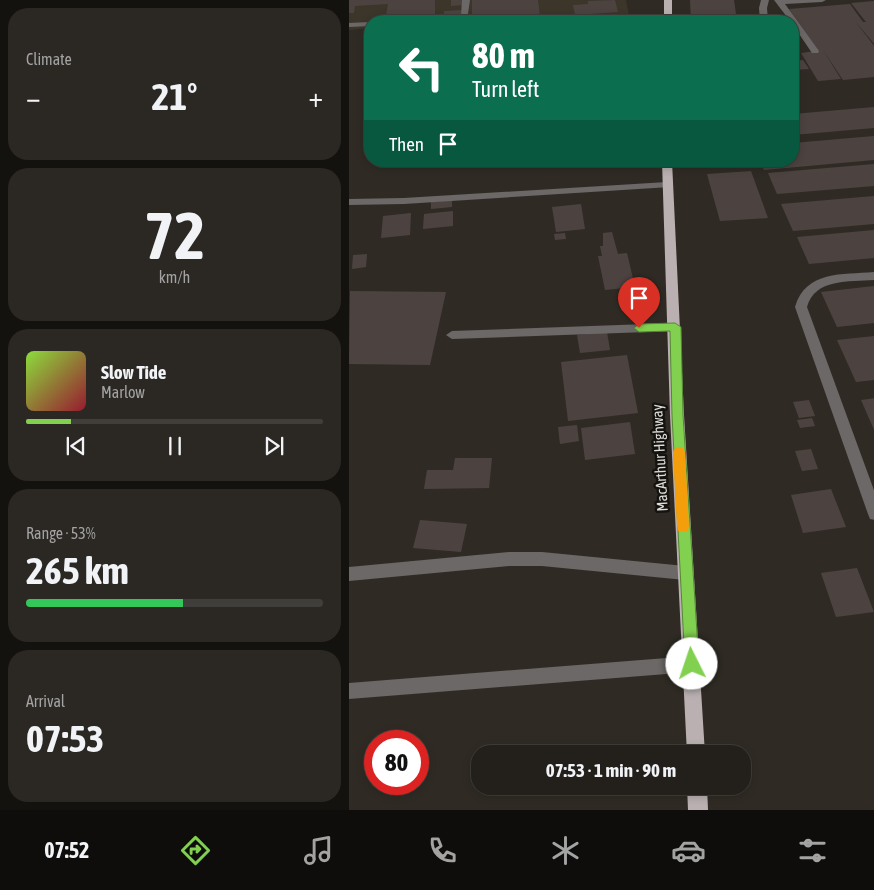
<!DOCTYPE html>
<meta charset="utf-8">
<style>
body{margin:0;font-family:"Asap Condensed",sans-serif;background:#2b2824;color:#f1f3f6;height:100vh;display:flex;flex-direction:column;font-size:19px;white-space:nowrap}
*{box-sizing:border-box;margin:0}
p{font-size:16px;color:#a3a3a3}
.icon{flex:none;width:28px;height:28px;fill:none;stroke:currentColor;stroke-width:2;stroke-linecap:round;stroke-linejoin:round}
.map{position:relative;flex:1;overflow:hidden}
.panel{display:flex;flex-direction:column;gap:8px;padding:8px;background:#13120f;width:349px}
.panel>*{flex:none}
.guide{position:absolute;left:15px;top:15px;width:435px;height:152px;border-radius:20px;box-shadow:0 2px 8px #0003,0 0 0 1px #403e3a;background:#0b6e4f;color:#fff;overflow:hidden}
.speed{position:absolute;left:15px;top:730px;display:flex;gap:10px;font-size:25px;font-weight:700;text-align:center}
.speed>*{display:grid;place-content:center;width:65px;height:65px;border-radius:50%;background:#23201b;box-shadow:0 2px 8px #0003,0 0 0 1px #403e3a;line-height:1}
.speed .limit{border:8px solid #d22;background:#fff;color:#111}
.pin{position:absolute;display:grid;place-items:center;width:42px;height:42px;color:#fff;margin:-51px -21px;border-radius:50% 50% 50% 0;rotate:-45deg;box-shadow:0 0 5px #0007}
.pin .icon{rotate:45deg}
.me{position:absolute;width:55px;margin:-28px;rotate:356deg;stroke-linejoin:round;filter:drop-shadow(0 0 4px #0008)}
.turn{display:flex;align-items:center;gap:18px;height:105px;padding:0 25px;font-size:22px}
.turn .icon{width:65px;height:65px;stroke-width:2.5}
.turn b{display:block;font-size:35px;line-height:42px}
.then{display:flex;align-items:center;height:48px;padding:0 25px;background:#0003;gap:10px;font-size:19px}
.big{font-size:38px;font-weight:700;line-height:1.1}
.panel .tile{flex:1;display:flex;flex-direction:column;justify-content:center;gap:8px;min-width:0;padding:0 18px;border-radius:20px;background:#2b2824}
.panel .dial{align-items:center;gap:0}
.dial b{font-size:65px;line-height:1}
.song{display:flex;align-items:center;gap:15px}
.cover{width:60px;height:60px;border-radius:8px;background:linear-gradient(135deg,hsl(90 70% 55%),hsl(350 70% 35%))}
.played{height:5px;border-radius:2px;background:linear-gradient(90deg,#82d04f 15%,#403e3a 15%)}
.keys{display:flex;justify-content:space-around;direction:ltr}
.heat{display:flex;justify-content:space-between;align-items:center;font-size:28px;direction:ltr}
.charge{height:8px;border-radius:4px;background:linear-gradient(90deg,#34c759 53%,#403e3a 0)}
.trip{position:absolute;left:122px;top:745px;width:280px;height:50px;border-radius:20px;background:#23201b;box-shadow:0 2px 8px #0003,0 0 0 1px #403e3a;font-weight:700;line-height:50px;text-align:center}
.tabs{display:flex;height:80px;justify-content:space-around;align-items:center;background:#0e0d0b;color:#a3a3a3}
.tabs .icon{width:35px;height:35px}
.tabs .on{color:#82d04f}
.tabs b{font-size:22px;color:#f1f3f6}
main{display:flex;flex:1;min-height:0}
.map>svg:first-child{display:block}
</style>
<main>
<section class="panel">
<div class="tile"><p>Climate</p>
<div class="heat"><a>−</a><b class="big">21°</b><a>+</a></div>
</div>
<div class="tile dial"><b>72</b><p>km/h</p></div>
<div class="tile">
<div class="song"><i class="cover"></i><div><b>Slow Tide</b><p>Marlow</p></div></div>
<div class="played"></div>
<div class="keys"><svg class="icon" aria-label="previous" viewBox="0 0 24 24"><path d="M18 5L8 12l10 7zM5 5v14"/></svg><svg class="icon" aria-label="pause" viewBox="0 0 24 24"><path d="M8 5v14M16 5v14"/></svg><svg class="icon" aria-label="next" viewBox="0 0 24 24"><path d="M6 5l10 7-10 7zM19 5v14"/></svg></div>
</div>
<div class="tile"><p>Range · 53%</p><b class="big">265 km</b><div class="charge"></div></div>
<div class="tile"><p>Arrival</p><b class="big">07:53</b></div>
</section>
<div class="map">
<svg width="526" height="810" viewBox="0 0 526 810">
<rect width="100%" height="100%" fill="#2f2b24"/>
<path fill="#3c352a" d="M0 0H277L280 15 163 21H21V28L0 30Z"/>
<path fill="#4c4341" d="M0 0H86V19L36 21 39 4 6 6 5 13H0Z
M102 0H115V5L102 6Z
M123 0H189L191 17 123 21Z
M266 0 269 12 226 15 224 5 239 4V1Z
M341 0H385L388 21H342Z
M526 1V45L506 21 526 47V77L494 80 474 50 492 79 469 81 452 53 467 51 440 9 501 4 514 22H517L502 3Z
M113 10V19L94 20 95 11Z
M270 14 271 21H234L233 16Z
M454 60 460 69 444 70V61Z
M526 107V128L444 135V114Z
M526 136V160L415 170 411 161H444V143Z
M526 164V186L428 194 419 173Z
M402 171 419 218 371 221 358 174Z
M526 196V224L444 231 432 204Z
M103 200V207L82 209V202Z
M232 204 236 229 207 232 203 207Z
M104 211V226L74 229 75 214Z
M62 213 61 235 32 238 34 216Z
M526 230V258L460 264 448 237Z
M263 232 269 254 278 253 286 287 256 290 249 256H253L251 246H254V233Z
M216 233 217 239 206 240 205 234Z
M18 254 17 267 3 269 4 255Z
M526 286V323L488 327 472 292Z
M1 291 97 292 81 365 0 364Z
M258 332 261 350 231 353 228 335Z
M526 336V380L507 382 488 340Z
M278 355 289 413 219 421 212 362Z
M526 398V432L512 400Z
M460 400 466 416 450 418 444 402Z
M463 418 466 426 451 428 448 420Z
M281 422 286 454 236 460 232 428Z
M228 425 230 441 211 444 209 427Z
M462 449 469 469 453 471 446 451Z
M106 458H143L140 488 75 489 78 470H104Z
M482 489 497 527 454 533 442 495Z
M71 520 118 524 112 552 64 548Z
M508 568 525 612 487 617 472 573Z"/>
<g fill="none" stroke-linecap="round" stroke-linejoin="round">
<path fill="#6c6868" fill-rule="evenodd" d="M113 0H121L118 20 86 21 90 19 112 16Z
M412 0H420L418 8 419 21H411L410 8Z
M425 0H477L473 2 436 4 470 51 469 53H463L444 25V21H441Z
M21 22V26L0 27V23Z
M318 182 321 183V187L55 204 0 205V199L55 198Z
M526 272V280C501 282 466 278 458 307L526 493V520L521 519 519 514 446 307C457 270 494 275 526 272Z
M326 323 332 327 326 331 103 339 97 335 103 331Z
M160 552H193L336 566 341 568 343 573 341 578 336 580 193 566H160L0 581V567Z
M343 656 349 658 351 664 349 670 343 672 0 699V683Z"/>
<path fill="#bab0b1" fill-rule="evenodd" d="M315 0H323V21H315Z
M313 161H323L335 415 356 754H338L321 415Z
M338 786H358L359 810H339Z"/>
</g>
<path fill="#82d04f" stroke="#548733" d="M326 323 332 327 334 415 350 664 348 669 343 671 338 669 336 664 323 415 321 331 290 332 285 328 290 324Z"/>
<path fill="#f59e0b" d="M330 447 334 448 336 452 340 526 339 531 334 532 329 531 328 526 324 452 326 448Z"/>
<g text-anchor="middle" stroke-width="5" stroke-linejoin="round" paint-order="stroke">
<g font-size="15" fill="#e0deda" stroke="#151310">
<text transform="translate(311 458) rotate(-93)" y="5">MacArthur Highway</text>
</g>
</g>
</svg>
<div class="speed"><div class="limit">80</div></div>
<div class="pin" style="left:290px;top:328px;background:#d93025"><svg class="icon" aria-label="arrive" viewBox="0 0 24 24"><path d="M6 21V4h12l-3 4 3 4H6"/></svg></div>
<svg class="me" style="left:343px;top:664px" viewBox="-20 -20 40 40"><circle r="19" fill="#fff"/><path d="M0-13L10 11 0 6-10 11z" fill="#82d04f"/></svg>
<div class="trip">07:53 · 1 min · 90 m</div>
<div class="guide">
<div class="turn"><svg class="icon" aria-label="left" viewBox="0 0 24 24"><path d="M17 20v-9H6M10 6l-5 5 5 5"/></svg><div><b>80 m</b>Turn left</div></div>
<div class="then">Then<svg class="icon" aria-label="arrive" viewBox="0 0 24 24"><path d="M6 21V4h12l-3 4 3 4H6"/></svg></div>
</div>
</div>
</main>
<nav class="tabs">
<b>07:52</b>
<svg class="icon on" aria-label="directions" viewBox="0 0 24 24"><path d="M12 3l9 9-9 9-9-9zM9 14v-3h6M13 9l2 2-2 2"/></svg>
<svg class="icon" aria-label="music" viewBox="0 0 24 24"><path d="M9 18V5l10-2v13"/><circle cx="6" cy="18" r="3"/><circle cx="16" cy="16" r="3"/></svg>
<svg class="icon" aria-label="phone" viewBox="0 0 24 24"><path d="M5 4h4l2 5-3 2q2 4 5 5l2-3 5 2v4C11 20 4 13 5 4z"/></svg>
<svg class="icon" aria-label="climate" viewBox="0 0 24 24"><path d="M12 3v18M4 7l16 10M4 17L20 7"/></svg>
<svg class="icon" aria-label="car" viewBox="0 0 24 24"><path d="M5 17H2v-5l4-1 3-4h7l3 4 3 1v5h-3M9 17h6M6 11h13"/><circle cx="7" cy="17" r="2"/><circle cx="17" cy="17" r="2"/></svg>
<svg class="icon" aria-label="filters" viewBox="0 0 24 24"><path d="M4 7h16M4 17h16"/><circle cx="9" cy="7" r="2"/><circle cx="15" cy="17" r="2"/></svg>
</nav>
